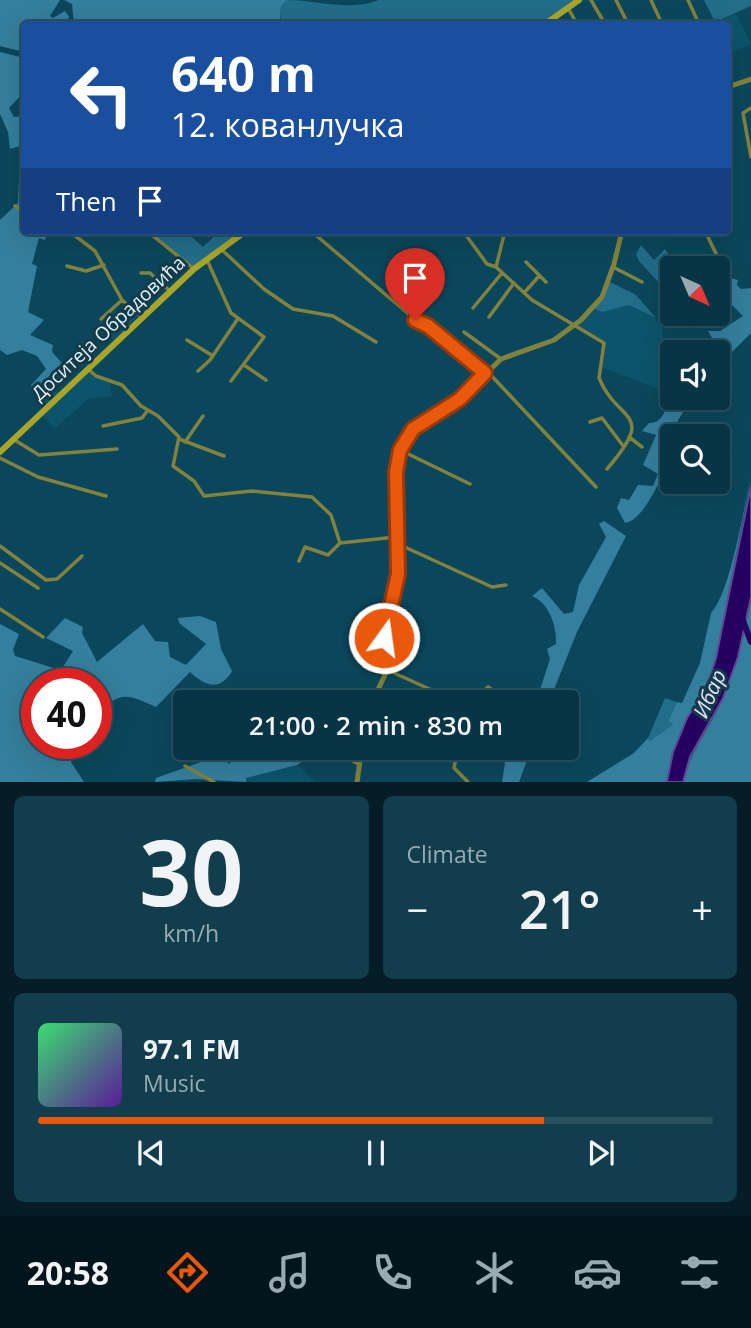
<!DOCTYPE html>
<meta charset="utf-8">
<style>
body{margin:0;font-family:"Open Sans",sans-serif;background:#113d4c;color:#f1f3f6;height:100vh;display:flex;flex-direction:column;font-size:26px;white-space:nowrap}
*{box-sizing:border-box;margin:0}
p{font-size:23px;color:#98abb3}
.icon{flex:none;width:38px;height:38px;fill:none;stroke:currentColor;stroke-width:2;stroke-linecap:round;stroke-linejoin:round}
.map{position:relative;height:782px;overflow:hidden}
.details{display:flex;flex-direction:column;gap:14px;padding:14px;background:#041d26;flex:1}
.details>*{flex:none}
.hud{position:absolute;left:21px;top:21px;width:710px;height:214px;border-radius:7px;box-shadow:0 7px 28px #0002,0 0 0 2px #29505e;background:#1a4fa0;color:#fff;overflow:hidden}
.needle{width:46px;rotate:136deg}
.controls{position:absolute;left:660px;top:256px;display:grid;gap:14px}
.controls a{display:grid;place-items:center;width:70px;height:70px;border-radius:7px;background:#083545;box-shadow:0 7px 28px #0002,0 0 0 2px #29505e;font-size:35px}
.speed{position:absolute;left:21px;top:668px;display:flex;gap:14px;font-size:35px;font-weight:700;text-align:center}
.speed>*{display:grid;place-content:center;width:91px;height:91px;border-radius:50%;background:#083545;box-shadow:0 7px 28px #0002,0 0 0 2px #29505e;line-height:1}
.speed .limit{border:10px solid #d22;background:#fff;color:#111}
.pin{position:absolute;display:grid;place-items:center;width:60px;height:60px;color:#fff;margin:-72px -30px;border-radius:50% 50% 50% 0;rotate:-45deg;box-shadow:0 0 7px #0007}
.pin .icon{rotate:45deg}
.me{position:absolute;width:77px;margin:-38px;rotate:14deg;stroke-linejoin:round;filter:drop-shadow(0 0 5px #0008)}
.turn{display:flex;align-items:center;gap:24px;height:147px;padding:0 35px;font-size:32px}
.turn .icon{width:91px;height:91px;stroke-width:2.5}
.turn b{display:block;font-size:49px;line-height:60px}
.then{display:flex;align-items:center;height:66px;padding:0 35px;background:#0003;gap:14px;font-size:26px}
.big{font-size:52px;font-weight:600;line-height:1.1}
.details .card{flex:1;display:flex;flex-direction:column;justify-content:center;gap:10px;min-width:0;padding:0 24px;border-radius:10px;background:#113d4c}
.details .dial{align-items:center;gap:0}
.dial b{font-size:91px;line-height:1}
.song{display:flex;align-items:center;gap:21px}
.cover{width:84px;height:84px;border-radius:10px;background:linear-gradient(135deg,hsl(140 70% 55%),hsl(270 70% 35%))}
.played{height:7px;border-radius:4px;background:linear-gradient(90deg,#ea580c 75%,#29505e 75%)}
.keys{display:flex;justify-content:space-around;direction:ltr}
.heat{display:flex;justify-content:space-between;align-items:center;font-size:38px;direction:ltr}
.details .tiles{flex:1;display:grid;gap:14px;grid-template-columns:1fr 1fr}
.card:last-child{grid-column:span 2}
.trip{position:absolute;left:173px;top:690px;width:406px;height:70px;border-radius:7px;background:#083545;box-shadow:0 7px 28px #0002,0 0 0 2px #29505e;font-weight:600;line-height:70px;text-align:center}
.tab-bar{display:flex;height:112px;justify-content:space-around;align-items:center;background:#03151c;color:#98abb3}
.tab-bar .icon{width:49px;height:49px}
.tab-bar .active{color:#ea580c}
.tab-bar b{font-size:32px;color:#f1f3f6}
.map>svg:first-child{display:block}
</style>
<div class="map">
<svg width="751" height="782" viewBox="0 0 751 782">
<rect width="100%" height="100%" fill="#0b475c"/>
<path fill="#0c546b" d="M736 13 751 44 728 54V24L714 23Z
M630 290 662 327 666 368 664 391 599 366 603 341 576 324 592 308Z
M130 307 139 315 114 340 98 324 113 309 120 316Z
M88 369 96 376 110 381 112 396 88 399 55 428 41 414 44 410 33 392 48 378 60 395Z
M297 765 316 782H246V778Z"/>
<path fill="#226d89" d="M287 0C318 0 349 12 379 0H579L545 24H281V6Z
M704 0H751V6L715 22Z
M147 231H185L203 247 220 231H246L194 269Z
M641 245 654 260 665 249 678 268H672V282L669 278 661 285 639 261 636 254Z
M608 281 636 295 656 318 629 305 602 312 593 308 602 297Z
M665 698 677 702 668 721 674 726 650 742 648 738Z"/>
<path fill="#347f9d" d="M0 0H60L50 16 53 18 65 11 69 17 66 24H24V52L0 46Z
M64 0H287L281 6 280 24H74L72 4Z
M0 52 24 58V92L9 108 14 117 24 116V145L10 149 8 132 0 114Z
M24 163V231H48L45 240 39 238 32 264 37 266 28 312 44 320 30 335 53 345 52 352 62 363 33 392 31 385 46 369 37 356 22 350 7 355 0 350V220L18 203 19 176Z
M718 275 738 280 737 285 741 289 751 288V333L718 366V352H708L715 343 708 331H720L743 316 718 291Z
M672 392V397H692L660 451 658 464 662 478C653 492 642 520 625 523L617 508 621 498 629 500 638 485 653 486 658 474 643 465 656 435 642 431 649 423C666 423 666 404 672 392Z
M751 477 716 658C703 701 671 736 667 782H587L634 753 648 738 650 741 673 725 668 721 677 702 682 703 700 663 711 613C731 591 743 510 751 477Z
M604 521 626 536 577 632 549 702H536L550 659 547 649 556 644C557 626 549 603 532 596L542 588 564 614 573 612 579 585 606 537 599 524Z
M751 597V782H683C690 751 711 727 723 698 737 666 743 631 751 597Z
M200 616 216 622 221 649 232 671C220 692 205 686 190 672L156 707C125 693 123 692 96 712V684H37V744H74L71 762 84 782H0V624L19 634 13 650 15 656 57 669 63 667 73 651 46 638 65 618 83 627 82 633 97 662 143 624 155 641 168 642 170 657 186 665 206 644 179 623 178 618Z
M255 747H307L310 756 297 765 246 778V782L196 779 155 782 156 778 201 762 203 755 213 748 229 764 240 753Z
M493 747H532L519 782H502L505 763Z"/>
<path fill="#250162" stroke="#5d4a90" stroke-width="2" d="M751 486V597L738 657 723 698 690 757 683 782H667L673 752 687 718 707 687 716 658Z"/>
<g fill="none" stroke-linecap="round" stroke-linejoin="round">
<path stroke="#250162" stroke-width="6" d="M742 618 751 642"/>
<path stroke="#83823c" stroke-width="3.5" d="M591 0 605 24
M616 0 628 24
M651 0 662 24
M688 0 699 24
M568 8 577 24
M555 17 559 24
M751 108 743 113 751 157
M15 206 24 212
M69 231 95 251 122 300 142 317
M147 231 194 269
M311 231 419 323 428 326 485 373
M463 231 487 264 496 267
M505 231 496 267 532 300 604 343 599 378C618 424 658 410 607 469
M705 231 725 272
M221 249 264 289 293 309 333 316 376 342
M207 260 231 313 264 337 231 381
M526 262 546 282
M67 266 86 271 104 265
M613 267 642 282
M141 273H150L170 291
M524 293 539 276
M473 308 502 273
M489 317 514 283
M101 319 122 300
M464 332 501 359
M187 340 213 356
M244 365 266 380
M88 369 96 376 122 385 141 406 158 416 179 437 173 466 194 481 204 496 252 491 312 497 331 515 340 543 396 537
M198 371 210 360 237 320
M487 371 596 487
M590 422 602 418 624 447
M103 426 142 418 147 411
M629 437 642 447
M13 439 39 455 117 449
M179 439 224 456
M185 442 203 416
M402 451 470 484
M0 458 38 477 106 496
M398 544 492 587 506 585
M0 546 46 580 57 579 82 556
M299 561 305 547 328 555 340 543
M0 563 38 588
M0 609 43 637
M383 668 458 702
M375 695 385 702
M472 702 488 687 509 702
M437 747 455 762
M458 747 454 768 468 782
M344 756 360 765
M185 766 214 782"/>
<path stroke="#83823c" stroke-width="5" d="M728 87 751 79
M372 702 385 675 379 657 398 574 396 472 403 442 413 429 460 399 501 359 554 340 581 320 602 297 614 264 622 231
M357 782 362 747"/>
<path stroke="#a8a528" stroke-width="6" d="M545 24 579 0
M0 452 194 269 246 231"/>
</g>
<g fill="none" stroke-linecap="round" stroke-linejoin="round">
<defs>
<path id="route" d="M384 638 398 574 396 472 400 450 413 429 460 399 485 373 428 326 415 320"/>
</defs>
<use href="#route" stroke="#983908" stroke-width="18"/>
<use href="#route" stroke="#ea580c" stroke-width="12"/>
</g>
<g text-anchor="middle" stroke-width="6" stroke-linejoin="round" paint-order="stroke">
<g font-size="19" fill="#dff4fd" stroke="#153b4a">
<text transform="translate(108 328) rotate(-43)" y="7">Доситеја Обрадовића</text>
</g>
<g font-size="21" font-style="italic" fill="#e2e0fa" stroke="#153b4a">
<text transform="translate(710 694) rotate(-66)" y="7">Ибар</text>
</g>
</g>
</svg>
<div class="controls">
<a><svg class="needle" viewBox="-14 -14 28 28"><path d="M0-13l5 13h-10z" fill="#e53935"/><path d="M0 13l5-13h-10z" fill="#98abb3"/></svg></a>
<a><svg class="icon" aria-label="sound" viewBox="0 0 24 24"><path d="M4 9h4l5-4v14l-5-4H4zM17 9q2 3 0 6"/></svg></a>
<a><svg class="icon" aria-label="search" viewBox="0 0 24 24"><circle cx="10" cy="10" r="6"/><path d="M15 15l6 6"/></svg></a>
</div>
<div class="speed"><div class="limit">40</div></div>
<div class="pin" style="left:415px;top:320px;background:#d93025"><svg class="icon" aria-label="arrive" viewBox="0 0 24 24"><path d="M6 21V4h12l-3 4 3 4H6"/></svg></div>
<svg class="me" style="left:384px;top:638px" viewBox="-20 -20 40 40"><circle r="17" fill="#ea580c" stroke="#fff" stroke-width="3"/><path d="M0-11L8 9 0 5-8 9z" fill="#fff"/></svg>
<div class="trip">21:00 · 2 min · 830 m</div>
<div class="hud">
<div class="turn"><svg class="icon" aria-label="left" viewBox="0 0 24 24"><path d="M17 20v-9H6M10 6l-5 5 5 5"/></svg><div><b>640 m</b>12. кованлучка</div></div>
<div class="then">Then<svg class="icon" aria-label="arrive" viewBox="0 0 24 24"><path d="M6 21V4h12l-3 4 3 4H6"/></svg></div>
</div>
</div>
<section class="details">
<div class="tiles">
<div class="card dial"><b>30</b><p>km/h</p></div>
<div class="card"><p>Climate</p>
<div class="heat"><a>−</a><b class="big">21°</b><a>+</a></div>
</div>
<div class="card">
<div class="song"><i class="cover"></i><div><b>97.1 FM</b><p>Music</p></div></div>
<div class="played"></div>
<div class="keys"><svg class="icon" aria-label="previous" viewBox="0 0 24 24"><path d="M18 5L8 12l10 7zM5 5v14"/></svg><svg class="icon" aria-label="pause" viewBox="0 0 24 24"><path d="M8 5v14M16 5v14"/></svg><svg class="icon" aria-label="next" viewBox="0 0 24 24"><path d="M6 5l10 7-10 7zM19 5v14"/></svg></div>
</div>
</div>
</section>
<nav class="tab-bar">
<b>20:58</b>
<svg class="icon active" aria-label="directions" viewBox="0 0 24 24"><path d="M12 3l9 9-9 9-9-9zM9 14v-3h6M13 9l2 2-2 2"/></svg>
<svg class="icon" aria-label="music" viewBox="0 0 24 24"><path d="M9 18V5l10-2v13"/><circle cx="6" cy="18" r="3"/><circle cx="16" cy="16" r="3"/></svg>
<svg class="icon" aria-label="phone" viewBox="0 0 24 24"><path d="M5 4h4l2 5-3 2q2 4 5 5l2-3 5 2v4C11 20 4 13 5 4z"/></svg>
<svg class="icon" aria-label="climate" viewBox="0 0 24 24"><path d="M12 3v18M4 7l16 10M4 17L20 7"/></svg>
<svg class="icon" aria-label="car" viewBox="0 0 24 24"><path d="M5 17H2v-5l4-1 3-4h7l3 4 3 1v5h-3M9 17h6M6 11h13"/><circle cx="7" cy="17" r="2"/><circle cx="17" cy="17" r="2"/></svg>
<svg class="icon" aria-label="filters" viewBox="0 0 24 24"><path d="M4 7h16M4 17h16"/><circle cx="9" cy="7" r="2"/><circle cx="15" cy="17" r="2"/></svg>
</nav>
